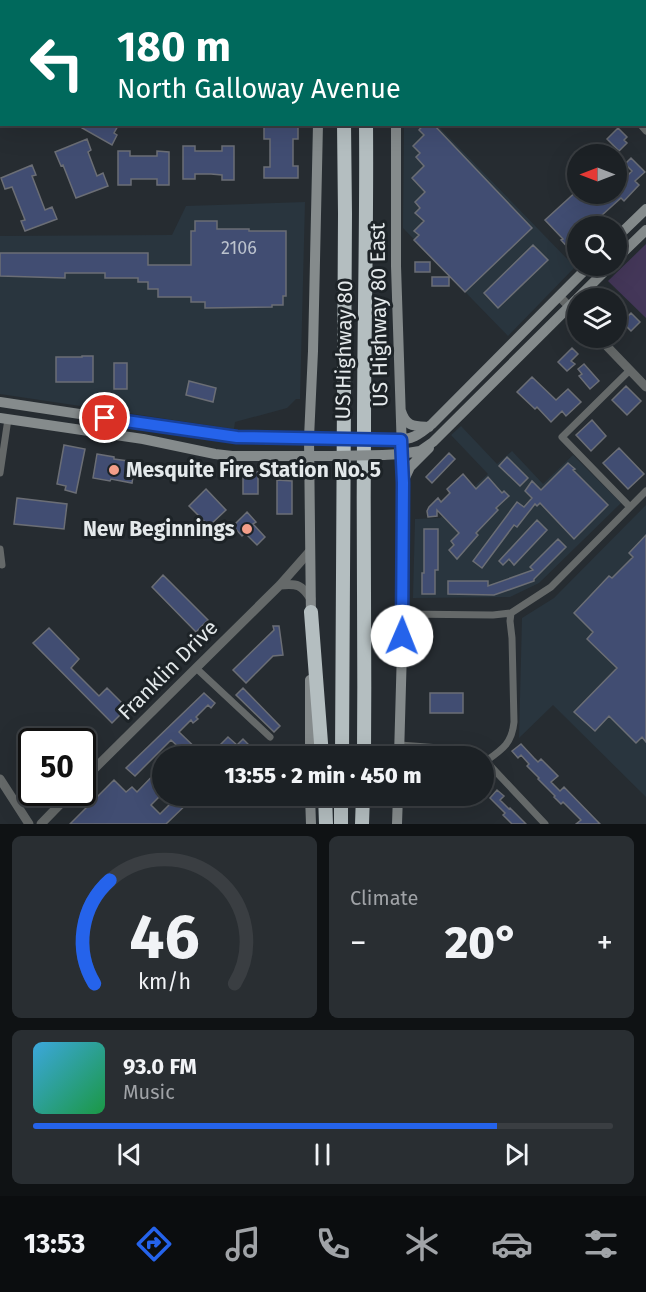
<!DOCTYPE html>
<meta charset="utf-8">
<style>
body{margin:0;font-family:"Fira Sans",sans-serif;background:#292e32;color:#f1f3f6;height:100vh;display:flex;flex-direction:column;font-size:22px;white-space:nowrap}
*{box-sizing:border-box;margin:0}
p{font-size:20px;color:#a0a3a7}
.icon{flex:none;width:33px;height:33px;fill:none;stroke:currentColor;stroke-width:2;stroke-linecap:round;stroke-linejoin:round}
.map{position:relative;height:824px;overflow:hidden}
.drawer{display:flex;flex-direction:column;gap:12px;padding:12px;background:#0f1214;flex:1}
.drawer>*{flex:none}
.guide{position:absolute;left:0px;top:0px;width:646px;height:126px;box-shadow:0 6px 24px #0002,0 0 0 2px #3a3e42;background:#00695c;color:#fff;overflow:hidden}
.needle{width:39px;rotate:270deg}
.fabs{position:absolute;left:567px;top:144px;display:grid;gap:12px}
.fabs a{display:grid;place-items:center;width:60px;height:60px;border-radius:50%;background:#1c2125;box-shadow:0 6px 24px #0002,0 0 0 2px #3a3e42;font-size:30px}
.speed{position:absolute;left:18px;top:728px;display:flex;gap:12px;font-size:30px;font-weight:700;text-align:center}
.speed>*{display:grid;place-content:center;width:78px;height:78px;border-radius:50%;background:#1c2125;box-shadow:0 6px 24px #0002,0 0 0 2px #3a3e42;line-height:1}
.speed .limit{border:3px solid #111;border-radius:9px;background:#fff;color:#111}
.pin{position:absolute;display:grid;place-items:center;width:51px;height:51px;color:#fff;margin:-26px;border:3px solid #fff;border-radius:50%;box-shadow:0 2px 6px #0007}
.me{position:absolute;width:66px;margin:-33px;rotate:1deg;stroke-linejoin:round;filter:drop-shadow(0 0 4px #0008)}
.turn{display:flex;align-items:center;gap:21px;height:126px;padding:0 18px;font-size:27px}
.turn .icon{width:78px;height:78px;stroke-width:2.5}
.turn b{display:block;font-size:42px;line-height:51px}
.big{font-size:45px;font-weight:800;line-height:1.1}
.drawer .card{flex:1;display:flex;flex-direction:column;justify-content:center;gap:9px;min-width:0;padding:0 21px;border-radius:9px;background:#292e32}
.drawer .dial{align-items:center;gap:0}
.dial svg{height:156px;overflow:visible;fill:none;stroke:#3a3e42;stroke-width:7;stroke-linecap:round;text-anchor:middle}
.dial text{fill:#f1f3f6;stroke:none}
.song{display:flex;align-items:center;gap:18px}
.cover{width:72px;height:72px;border-radius:9px;background:linear-gradient(135deg,hsl(200 70% 55%),hsl(140 70% 35%))}
.played{height:6px;border-radius:3px;background:linear-gradient(90deg,#2563eb 80%,#3a3e42 80%)}
.keys{display:flex;justify-content:space-around;direction:ltr}
.heat{display:flex;justify-content:space-between;align-items:center;font-size:33px;direction:ltr}
.drawer .tiles{flex:1;display:grid;gap:12px;grid-template-columns:1fr 1fr}
.card:last-child{grid-column:span 2}
.trip{position:absolute;left:152px;top:746px;width:342px;height:60px;border-radius:30px;background:#1c2125;box-shadow:0 6px 24px #0002,0 0 0 2px #3a3e42;font-weight:800;line-height:60px;text-align:center}
.tabs{display:flex;height:96px;justify-content:space-around;align-items:center;background:#0b0d0f;color:#a0a3a7}
.tabs .icon{width:42px;height:42px}
.tabs .active{color:#2563eb}
.tabs b{font-size:27px;color:#f1f3f6}
.map>svg:first-child{display:block}
</style>
<div class="map">
<svg width="646" height="824" viewBox="0 0 646 824">
<rect width="100%" height="100%" fill="#262c31"/>
<path fill="#29353e" d="M404 125H437L575 267 508 336 403 228Z
M305 202 300 399H296L287 408 235 422 234 429 0 394V236L172 235 186 206Z
M461 426 497 464 512 451 543 484 573 455 621 503 539 583 510 597 413 598 415 519 440 518 488 474 451 435Z
M646 505V797L553 705 519 738 522 618 554 598Z"/>
<path fill="#443759" d="M646 244V318L608 281Z"/>
<path fill="#414d72" stroke="#6b6e75" stroke-width="1.5" d="M84 124H119L114 133 117 135 112 145 82 128Z
M424 124H433L532 228 465 292 414 240 419 235 414 231 424 221 415 213 420 208 415 202 425 192 412 178 424 166 416 157 420 153 413 146 424 135 419 130Z
M264 127H298V139H293V166H298V178H264V167H270V139H264Z
M618 128 627 137 624 140 627 143 619 151 607 139Z
M87 139 91 150 88 152 97 176 103 173 108 186 76 198 63 165 61 166 55 152Z
M183 146H195V151H222V146H234V180H222V175L211 174H195V179H183Z
M118 151H130V156H157V151L169 152V185H157V179H131V185H118Z
M631 158 645 172 635 181 639 185 624 201 621 198 601 216 604 219 596 226H578V244L571 251 561 240 563 239 545 220 578 190V194H596L602 200 609 194H616V187L632 171 625 164Z
M32 165 36 175 32 176 45 210 52 207 57 219 25 231 21 221 25 220 12 187 5 189 1 178Z
M195 221H217V229H249V231H286V296H283V305H272V307L205 308V302H191V297H158V289H148V282H138V278H105V273H65V278L0 276V253H148V265H191V231H195Z
M533 245 548 260 498 308 484 293Z
M415 262H430V272H415Z
M432 277H449V286H432Z
M631 313 640 322 631 331 622 322Z
M572 348 578 354 571 361 575 364 567 371 558 362Z
M82 356H93V382H56V357H82Z
M114 363H127V389H114Z
M584 364 599 381 590 389 579 376 582 374 578 369Z
M532 377 556 400 568 389 581 402 566 416 562 411 551 422 537 407 535 409 517 392Z
M189 381 216 388 213 402 186 395Z
M626 386 641 401 627 415 612 400Z
M592 420 606 436 591 451 576 435Z
M64 445 85 449 76 493 65 490 66 486 57 484Z
M619 448 644 474 628 489 603 463Z
M449 453 455 459 432 483 426 477Z
M97 454 114 457V459L135 462 132 483 111 479 110 481 93 478Z
M507 457 528 478 520 486 499 466Z
M568 463 575 469 573 470 608 505 574 539 540 503 537 506 535 504 517 527 514 525 482 568 473 561 517 502 524 507 532 498 525 491 532 481 541 490Z
M243 472H258V494H243Z
M463 474 476 489 488 477 502 493 504 491 509 496 496 508 498 510 476 533 478 535 457 559 449 550 454 545 451 541 459 533 437 510V516L428 517 427 511 429 507 438 498 441 502 450 493 447 489Z
M277 480 292 481V514H277Z
M206 489 226 510 209 526 189 506Z
M17 498 67 504 64 529 14 524Z
M247 512 256 522 253 524 265 537 257 545 245 533 242 536 233 526Z
M537 520 547 530 514 565 509 559 503 565 499 561Z
M424 529H438V570H435V594H422V573H424Z
M646 535V742L642 737 636 743 609 716 595 731 574 712 617 668 587 639 593 632 574 613 609 576 612 578 633 557 629 553Z
M558 539 566 547 534 579V581L494 595 448 594V581H488V586L533 570 530 567Z
M163 575 208 620 196 632 152 587Z
M273 626H279L283 655 273 656 246 683 233 670 274 630Z
M49 628 79 659 71 668 99 696 107 688 127 708 112 723 33 643Z
M243 688 280 726 274 732 236 695Z
M204 693 215 703 211 708 208 705 196 717 198 719 193 723 191 720 179 732 204 756H188L171 740 135 776 126 768Z
M430 693H463V713H430Z
M228 737 237 745 243 739 256 752 260 748 268 756H229L219 746Z
M521 744 534 758 538 762 541 759 558 776 551 782 560 791 564 787 600 824H576L581 820 563 802 561 804 554 797 555 796 538 779 539 778 527 766 529 764 521 755 518 758 512 751Z
M32 765V793L18 779Z
M162 766V794L151 805 160 814 179 795H196L166 824H70L114 780 126 792 132 787 137 792Z
M497 790 504 796 500 800 509 809 510 808 526 824H512L503 815 505 813 490 798Z"/>
<g fill="none" stroke-linecap="round" stroke-linejoin="round">
<path stroke="#656969" stroke-width="7" d="M515 0 516 2
M640 124 646 131
M630 370 562 437 630 507
M0 473 8 419
M0 549 2 565
M403 614 493 615 511 613 551 587 646 491
M196 668 270 737
M400 745 466 750 476 752 481 756
M483 758 545 824
M486 761C503 749 512 743 514 722L512 638 510 621 511 613"/>
<path stroke="#656969" stroke-width="9" d="M559 296 578 316
M599 338 646 387
M280 585C297 583 302 585 311 599
M0 779 29 824
M82 781 196 668 280 585 310 551
M41 824 72 792"/>
<path stroke="#858b8c" stroke-width="10" d="M392 0V2
M321 2V0
M396 124V266L403 483V614L399 756
M616 238 646 209
M616 259 646 230
M0 402 225 436 252 438 330 440
M401 411C406 427 414 426 429 427
M0 418 143 439 215 454 232 456H332
M394 440C412 440 419 435 432 424L589 266
M383 455 401 454 420 451 433 442 610 266
M404 480 410 467 429 448
M311 619 309 438 313 351 318 124
M310 756V680
M310 795 311 824
M397 824 398 795"/>
<path stroke="#b4bec0" stroke-width="14" d="M344 2V0
M366 2V0
M311 612 322 756
M342 756 345 214 344 124
M364 756C365 647 363 538 364 429 364 327 367 226 366 124
M325 795 326 824
M341 824V795
M362 824 363 795"/>
<path stroke="#858b8c" stroke-width="10" d="M330 440H388
M332 456 383 455"/>
</g>
<g fill="none" stroke-linecap="round" stroke-linejoin="round">
<defs>
<path id="route" d="M105 418 237 437 401 440 403 483 402 636"/>
</defs>
<use href="#route" stroke="#184099" stroke-width="15"/>
<use href="#route" stroke="#2563eb" stroke-width="10"/>
</g>
<g fill="#f49e89" stroke="#1d2327" stroke-width="2">
<circle cx="114" cy="470" r="6"/>
<circle cx="247" cy="529" r="6"/>
</g>
<g text-anchor="middle" stroke-width="6" stroke-linejoin="round" paint-order="stroke">
<g font-size="18" fill="#bbc2cd">
<text x="239" y="254">2106</text>
</g>
<g font-size="21" fill="#e4e9eb" stroke="#1d2327">
<text transform="translate(379 315) rotate(-91)" y="7">US Highway 80 East</text>
<text transform="translate(344 350) rotate(-89)" y="7">US Highway 80</text>
<text transform="translate(168 670) rotate(-45)" y="7">Franklin Drive</text>
</g>
<g font-size="21" font-weight="bold" fill="#e4e9eb" stroke="#1d2327" text-anchor="start">
<text x="126" y="477">Mesquite Fire Station No. 5</text>
<text x="235" y="536" text-anchor="end">New Beginnings</text>
</g>
</g>
</svg>
<div class="fabs">
<a><svg class="needle" viewBox="-14 -14 28 28"><path d="M0-13l5 13h-10z" fill="#e53935"/><path d="M0 13l5-13h-10z" fill="#a0a3a7"/></svg></a>
<a><svg class="icon" aria-label="search" viewBox="0 0 24 24"><circle cx="10" cy="10" r="6"/><path d="M15 15l6 6"/></svg></a>
<a><svg class="icon" aria-label="layers" viewBox="0 0 24 24"><path d="M12 4l9 5-9 5-9-5zM3 14l9 5 9-5"/></svg></a>
</div>
<div class="speed"><div class="limit">50</div></div>
<div class="pin" style="left:105px;top:418px;background:#d93025"><svg class="icon" aria-label="arrive" viewBox="0 0 24 24"><path d="M6 21V4h12l-3 4 3 4H6"/></svg></div>
<svg class="me" style="left:402px;top:636px" viewBox="-20 -20 40 40"><circle r="19" fill="#fff"/><path d="M0-13L10 11 0 6-10 11z" fill="#2563eb"/></svg>
<div class="trip">13:55 · 2 min · 450 m</div>
<div class="guide">
<div class="turn"><svg class="icon" aria-label="left" viewBox="0 0 24 24"><path d="M17 20v-9H6M10 6l-5 5 5 5"/></svg><div><b>180 m</b>North Galloway Avenue</div></div>
</div>
</div>
<section class="drawer">
<div class="tiles">
<div class="card dial"><svg viewBox="0 0 100 80">
<path d="M14 69A42 42 0 1 1 86 69"/>
<path d="M14 69A42 42 0 0 1 22 16" stroke="#2563eb"/>
<text x="50" y="56" font-size="32" font-weight="700">46</text>
<text x="50" y="72" font-size="11">km/h</text>
</svg></div>
<div class="card"><p>Climate</p>
<div class="heat"><a>−</a><b class="big">20°</b><a>+</a></div>
</div>
<div class="card">
<div class="song"><i class="cover"></i><div><b>93.0 FM</b><p>Music</p></div></div>
<div class="played"></div>
<div class="keys"><svg class="icon" aria-label="previous" viewBox="0 0 24 24"><path d="M18 5L8 12l10 7zM5 5v14"/></svg><svg class="icon" aria-label="pause" viewBox="0 0 24 24"><path d="M8 5v14M16 5v14"/></svg><svg class="icon" aria-label="next" viewBox="0 0 24 24"><path d="M6 5l10 7-10 7zM19 5v14"/></svg></div>
</div>
</div>
</section>
<nav class="tabs">
<b>13:53</b>
<svg class="icon active" aria-label="directions" viewBox="0 0 24 24"><path d="M12 3l9 9-9 9-9-9zM9 14v-3h6M13 9l2 2-2 2"/></svg>
<svg class="icon" aria-label="music" viewBox="0 0 24 24"><path d="M9 18V5l10-2v13"/><circle cx="6" cy="18" r="3"/><circle cx="16" cy="16" r="3"/></svg>
<svg class="icon" aria-label="phone" viewBox="0 0 24 24"><path d="M5 4h4l2 5-3 2q2 4 5 5l2-3 5 2v4C11 20 4 13 5 4z"/></svg>
<svg class="icon" aria-label="climate" viewBox="0 0 24 24"><path d="M12 3v18M4 7l16 10M4 17L20 7"/></svg>
<svg class="icon" aria-label="car" viewBox="0 0 24 24"><path d="M5 17H2v-5l4-1 3-4h7l3 4 3 1v5h-3M9 17h6M6 11h13"/><circle cx="7" cy="17" r="2"/><circle cx="17" cy="17" r="2"/></svg>
<svg class="icon" aria-label="filters" viewBox="0 0 24 24"><path d="M4 7h16M4 17h16"/><circle cx="9" cy="7" r="2"/><circle cx="15" cy="17" r="2"/></svg>
</nav>
